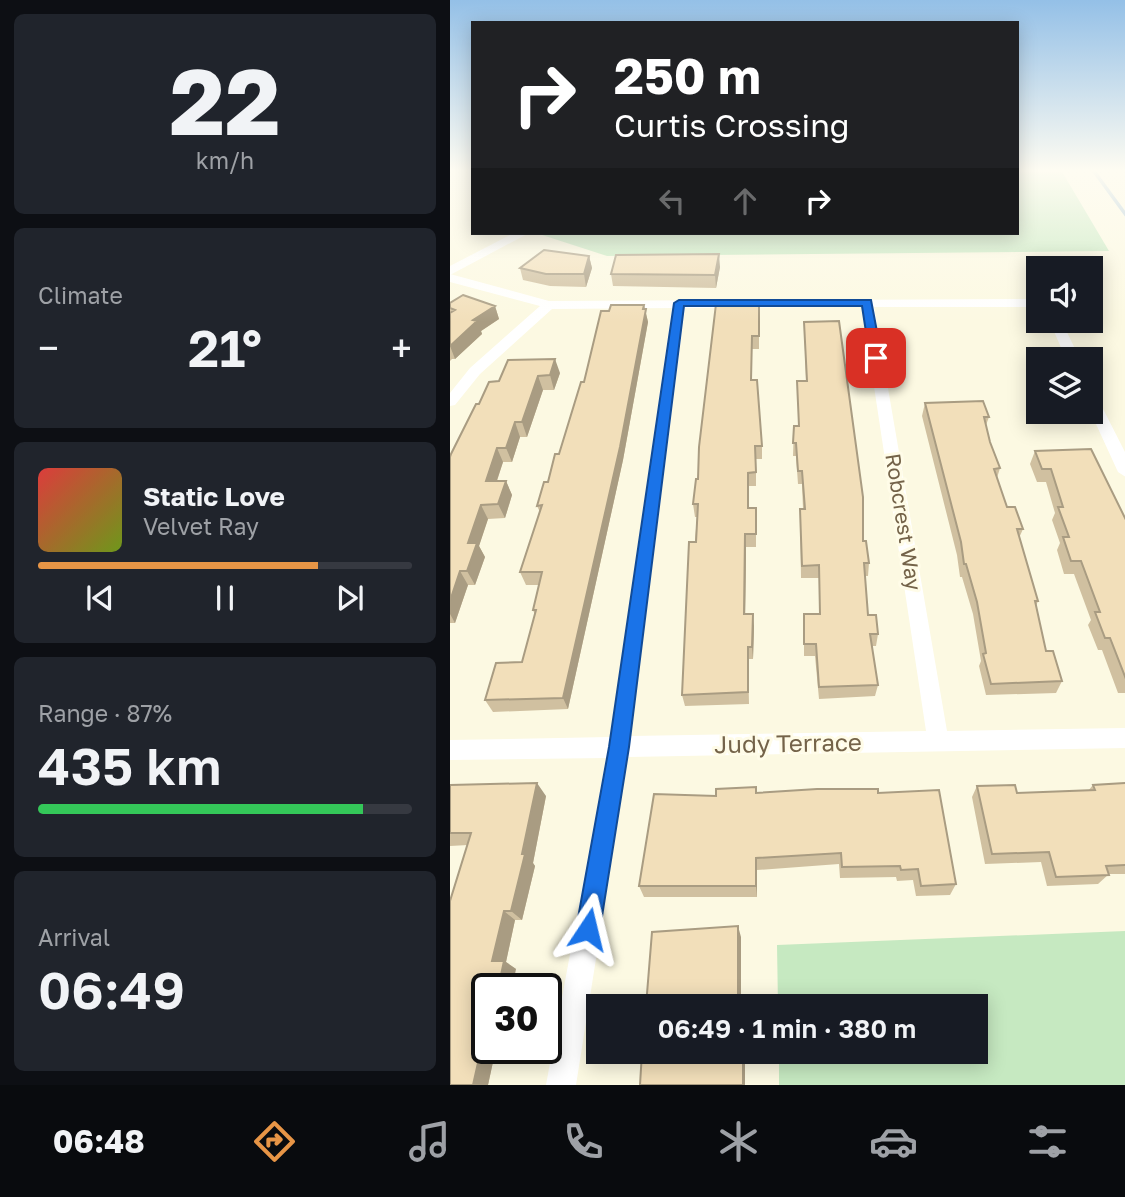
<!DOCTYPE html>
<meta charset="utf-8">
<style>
body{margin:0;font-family:"Golos Text",sans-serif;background:#20242c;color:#f1f3f6;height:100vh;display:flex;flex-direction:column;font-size:26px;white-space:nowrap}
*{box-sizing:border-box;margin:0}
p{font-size:23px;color:#9ea1a6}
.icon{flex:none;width:38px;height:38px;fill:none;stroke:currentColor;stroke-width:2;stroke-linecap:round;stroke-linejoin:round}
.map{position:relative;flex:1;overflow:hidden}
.drawer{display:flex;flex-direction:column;gap:14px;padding:14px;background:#0d0f14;width:450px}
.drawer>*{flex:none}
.hud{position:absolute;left:21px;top:21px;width:548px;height:214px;border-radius:0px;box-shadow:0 4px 18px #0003;background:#202124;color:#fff;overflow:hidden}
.fabs{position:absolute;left:576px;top:256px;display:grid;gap:14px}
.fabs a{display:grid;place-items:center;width:77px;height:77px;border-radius:0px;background:#171b24;box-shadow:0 4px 18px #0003;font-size:35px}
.speed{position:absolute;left:21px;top:973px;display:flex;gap:14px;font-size:35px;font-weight:700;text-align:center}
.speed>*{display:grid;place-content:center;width:91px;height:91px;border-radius:50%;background:#171b24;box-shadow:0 4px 18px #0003;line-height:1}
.speed .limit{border:4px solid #111;border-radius:10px;background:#fff;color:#111}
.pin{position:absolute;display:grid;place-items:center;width:60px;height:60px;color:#fff;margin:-30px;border-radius:14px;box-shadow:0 4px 10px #0006}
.me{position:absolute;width:77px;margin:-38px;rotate:10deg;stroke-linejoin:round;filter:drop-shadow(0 0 5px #0008)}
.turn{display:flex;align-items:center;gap:24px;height:147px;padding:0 28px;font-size:32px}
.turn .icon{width:91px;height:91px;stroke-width:2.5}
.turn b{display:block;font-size:49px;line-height:60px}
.lanes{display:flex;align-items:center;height:66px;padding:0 28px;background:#0003;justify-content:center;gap:35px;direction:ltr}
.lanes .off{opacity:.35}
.big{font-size:52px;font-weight:600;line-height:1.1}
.drawer .widget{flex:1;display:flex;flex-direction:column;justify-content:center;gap:10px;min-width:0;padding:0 24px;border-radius:10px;background:#20242c}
.drawer .dial{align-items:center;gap:0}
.dial b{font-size:91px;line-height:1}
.song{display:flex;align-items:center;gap:21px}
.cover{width:84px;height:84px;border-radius:10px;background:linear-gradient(135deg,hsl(0 70% 55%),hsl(80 70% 35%))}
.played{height:7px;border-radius:4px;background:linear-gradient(90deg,#e79546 75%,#363941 75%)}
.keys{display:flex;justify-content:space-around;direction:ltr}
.heat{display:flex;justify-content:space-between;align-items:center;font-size:38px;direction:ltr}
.charge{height:10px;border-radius:5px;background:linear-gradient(90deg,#34c759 87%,#363941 0)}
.trip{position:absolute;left:136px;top:994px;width:402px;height:70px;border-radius:0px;background:#171b24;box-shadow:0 4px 18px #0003;font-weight:600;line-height:70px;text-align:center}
.menu{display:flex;height:112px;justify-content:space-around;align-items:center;background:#090b0e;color:#9ea1a6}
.menu .icon{width:49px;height:49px}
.menu .on{color:#e79546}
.menu b{font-size:32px;color:#f1f3f6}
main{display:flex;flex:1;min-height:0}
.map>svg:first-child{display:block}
</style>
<main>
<section class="drawer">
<div class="widget dial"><b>22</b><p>km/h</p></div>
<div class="widget"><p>Climate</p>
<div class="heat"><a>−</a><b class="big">21°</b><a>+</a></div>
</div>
<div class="widget">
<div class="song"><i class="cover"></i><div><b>Static Love</b><p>Velvet Ray</p></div></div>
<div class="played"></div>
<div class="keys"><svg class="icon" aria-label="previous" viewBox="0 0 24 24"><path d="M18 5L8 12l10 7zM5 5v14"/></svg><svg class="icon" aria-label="pause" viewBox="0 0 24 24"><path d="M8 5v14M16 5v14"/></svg><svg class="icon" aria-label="next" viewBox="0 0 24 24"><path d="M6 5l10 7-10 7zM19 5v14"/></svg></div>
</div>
<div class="widget"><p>Range · 87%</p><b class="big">435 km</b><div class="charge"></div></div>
<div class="widget"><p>Arrival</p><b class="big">06:49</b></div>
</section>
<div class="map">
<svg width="676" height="1085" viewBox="0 0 676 1085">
<rect width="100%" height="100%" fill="#fcf9e2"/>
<path fill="#c6e9c1" d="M567 170H611L659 251 157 256 86 233H567Z
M676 931 675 1085H329V1052H527V1006H328L327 945Z"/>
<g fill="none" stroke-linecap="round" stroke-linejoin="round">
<path stroke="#9dbed7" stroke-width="3.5" d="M643 170 676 215"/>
<path fill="#fff" fill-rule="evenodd" d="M0 274 99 301 588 299V307H424L497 731 676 728V748L178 757 126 1085H96L156 758 0 760V740L160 737 222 308 102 309 30 374 5 405 0 406V393L20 368 90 306 0 282ZM412 307 476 731 181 736 235 308Z
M599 320H611L630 359H616Z
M640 393 647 397 676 454V477L668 472 640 411Z"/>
<path fill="#fff" fill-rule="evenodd" d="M64 233H79L0 275V266Z"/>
</g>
<path fill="#d0c0a0" d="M139 256 142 268 136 287 100 286 73 280 70 268Z
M270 267 266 288 163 286 161 274Z
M0 303 45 306 49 319 31 331 32 334 5 359H2L0 361Z
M309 303V349H302V380L312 446V459H306V486H299V508H306V547H296L295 614 304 626 303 659H298L299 704 235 706 232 695 247 517H245L243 504 248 479Z
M195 309 198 322 173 460 118 709 43 712 35 700 72 662 85 615 83 610 89 585H76L70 572 90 512 87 506 109 454 159 311Z
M354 322 419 563 418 576H415L418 615 428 634 426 646H422L428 685 425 696 369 699 365 656H354V614H369V578H351L350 509H353L352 484H348L346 456H343L344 426H349L347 381H356Z
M110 373 104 390H93L77 437H70L62 462H53L47 481H56L62 495 55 518 38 519 29 546 35 557 25 585H18L5 623H0V457L29 404 49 381Z
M475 403 539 417 536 425 540 442 550 468 547 478 557 507 573 529 569 538 588 601 586 606 596 651 612 681 606 693 536 695 529 666 531 661 523 614 512 577H510L507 555 472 416Z
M585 451 676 520V693H668L652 650H648L638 625 641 620 624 574H614L607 550 610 543 602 520 605 513 596 482H587L580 464Z
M676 783V874H659L648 884 597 886 591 862 535 864 522 797 527 786 567 793 638 791 643 785Z
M0 785 96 796 83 863 85 866 72 920H65L56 962 66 969 37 989V1048H46L38 1085 18 845 0 846Z
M306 793H428L506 884 500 895 466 896 463 880 447 881 446 877 390 878 389 864 307 870V897H194L189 886 266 796Z"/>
<path fill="#a99c82" d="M269 254 270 267 266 288 265 275Z
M139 256 142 268 136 287 134 274Z
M194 305 198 322 173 460 118 709 113 698Z
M45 306 49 319 31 331 32 334 5 359 0 346 23 320Z
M105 359 110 373 104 390 100 375Z
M88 376 93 390 77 437 72 422Z
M65 422 70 437 62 462 56 448Z
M47 448 53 462 42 495 36 481Z
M56 481 62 495 55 518 48 504Z
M31 505 38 519 29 546 35 557 25 585 17 571 18 543Z
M295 534 296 547 295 627 294 614Z
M10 571 18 585 5 623 0 614V601Z
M303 614 304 626 303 659 302 647Z
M87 783 96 796 83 863 85 866 72 920 61 911Z
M306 858 307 870V897L306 886Z
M54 911 65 920 56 962 66 969 62 989H48L42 961Z
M288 926 291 937V1006H288Z
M37 1023V1048H46L38 1085H23Z
M293 1052H295V1085H293Z"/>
<path fill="#f2dfba" stroke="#a99c82" stroke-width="2" d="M94 250 139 256 134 274H96L70 268Z
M269 254 265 275 161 274 166 255Z
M13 295 45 306 23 320 27 321 0 346V313L5 310 0 308V303Z
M309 303V336H302L301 380H307L312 446H305L306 472 298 473V508H306V534H295L294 614H303L302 647H298V692L232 695 239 542H246L248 504H243L246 479H248L249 447 266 304Z
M161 305H194L193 309H196L170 447 113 698 35 700 46 663 72 662 86 610H83L92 572H70L92 505 87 506 94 482H98L105 454H109L131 382H134L151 311H159Z
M389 321 413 497V541H416L419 563H414L418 615H426L428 634H420L428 685 369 687 366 644H354V614H370L369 565 352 566 350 509H355L352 471H348L346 443H343L344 426H349L347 381H357L354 322Z
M105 359 100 375 88 376 72 422H65L56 448H47L36 481H56L48 504 31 505 18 543H27L17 571H10L0 601V457L1 454 26 404H29L39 382 49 381 58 360Z
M533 401 539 417H534L540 442 550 468 544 469 557 507H565L573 529H567L588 601H585L596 651H603L612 681 541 684 533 654 536 653 527 602 516 564H514L511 542 475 403Z
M641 449 676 520V679L660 638H655L645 612H650L631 561H621L613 537H619L608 507H613L601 469H592L585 451Z
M87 783 72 854H75L61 911H54L42 961H54L48 989H37V1023L23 1085H0V901L21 833H0V785Z
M676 783V865L656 866 659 875 606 877 599 852 542 854 527 786 565 785 567 793 645 790 643 785Z
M306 787V793L367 789H428V793L489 790 506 884 471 886 468 869 451 870 450 866 392 867 391 853 306 858V886H189L204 794 266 796V789Z
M288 926V1006H196L202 932Z
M192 1052H293V1085H190Z"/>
<linearGradient id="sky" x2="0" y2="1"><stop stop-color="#94c0e7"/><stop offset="0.53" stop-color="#fefcf2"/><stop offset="1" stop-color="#fefcf2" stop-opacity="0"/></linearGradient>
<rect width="676" height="322" fill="url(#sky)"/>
<path fill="#1a73e8" stroke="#114b97" stroke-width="2" d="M421 300 432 358 426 361 420 358 412 306H234L179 747 150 929 146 937 138 941 129 937 126 929 159 747 224 303 229 300Z"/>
<g text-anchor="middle" stroke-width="6" stroke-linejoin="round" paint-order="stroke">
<g font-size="21" fill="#746349" stroke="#fffce8">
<text transform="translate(453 522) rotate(81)" y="7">Robcrest Way</text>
</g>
<g font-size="24" fill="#746349" stroke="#fffce8">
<text transform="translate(338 744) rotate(-1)" y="8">Judy Terrace</text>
</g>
</g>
</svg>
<div class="fabs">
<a><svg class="icon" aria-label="sound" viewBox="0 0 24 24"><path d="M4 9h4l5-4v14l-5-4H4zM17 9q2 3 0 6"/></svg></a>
<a><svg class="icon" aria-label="layers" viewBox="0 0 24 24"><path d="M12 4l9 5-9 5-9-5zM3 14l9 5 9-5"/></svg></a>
</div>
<div class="speed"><div class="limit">30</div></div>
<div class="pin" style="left:426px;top:358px;background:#d93025"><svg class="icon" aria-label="arrive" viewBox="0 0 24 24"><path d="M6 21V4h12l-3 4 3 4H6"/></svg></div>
<svg class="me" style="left:138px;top:929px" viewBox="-20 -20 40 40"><path d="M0-17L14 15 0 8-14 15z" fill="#1a73e8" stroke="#fff" stroke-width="4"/></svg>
<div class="trip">06:49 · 1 min · 380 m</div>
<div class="hud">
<div class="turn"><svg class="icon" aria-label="right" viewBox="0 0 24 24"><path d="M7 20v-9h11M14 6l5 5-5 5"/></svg><div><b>250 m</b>Curtis Crossing</div></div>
<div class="lanes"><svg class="icon off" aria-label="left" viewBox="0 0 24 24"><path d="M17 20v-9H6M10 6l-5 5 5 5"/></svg><svg class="icon off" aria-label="ahead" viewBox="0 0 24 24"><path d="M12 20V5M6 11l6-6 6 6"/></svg><svg class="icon" aria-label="right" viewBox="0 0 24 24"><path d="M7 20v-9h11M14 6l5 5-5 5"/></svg></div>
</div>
</div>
</main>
<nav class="menu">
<b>06:48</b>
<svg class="icon on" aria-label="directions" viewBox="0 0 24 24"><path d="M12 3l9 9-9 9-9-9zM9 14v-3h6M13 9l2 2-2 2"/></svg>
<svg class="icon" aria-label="music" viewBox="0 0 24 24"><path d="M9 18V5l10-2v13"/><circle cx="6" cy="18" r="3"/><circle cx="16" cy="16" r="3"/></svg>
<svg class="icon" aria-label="phone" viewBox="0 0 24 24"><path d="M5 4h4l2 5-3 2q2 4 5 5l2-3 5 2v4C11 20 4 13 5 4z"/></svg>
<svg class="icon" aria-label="climate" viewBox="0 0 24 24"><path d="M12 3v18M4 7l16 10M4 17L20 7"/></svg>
<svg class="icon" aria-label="car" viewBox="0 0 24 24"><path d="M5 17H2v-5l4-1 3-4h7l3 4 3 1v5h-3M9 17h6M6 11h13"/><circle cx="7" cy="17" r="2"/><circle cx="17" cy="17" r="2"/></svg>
<svg class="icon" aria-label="filters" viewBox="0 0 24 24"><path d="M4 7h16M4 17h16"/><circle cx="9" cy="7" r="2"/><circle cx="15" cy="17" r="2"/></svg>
</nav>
